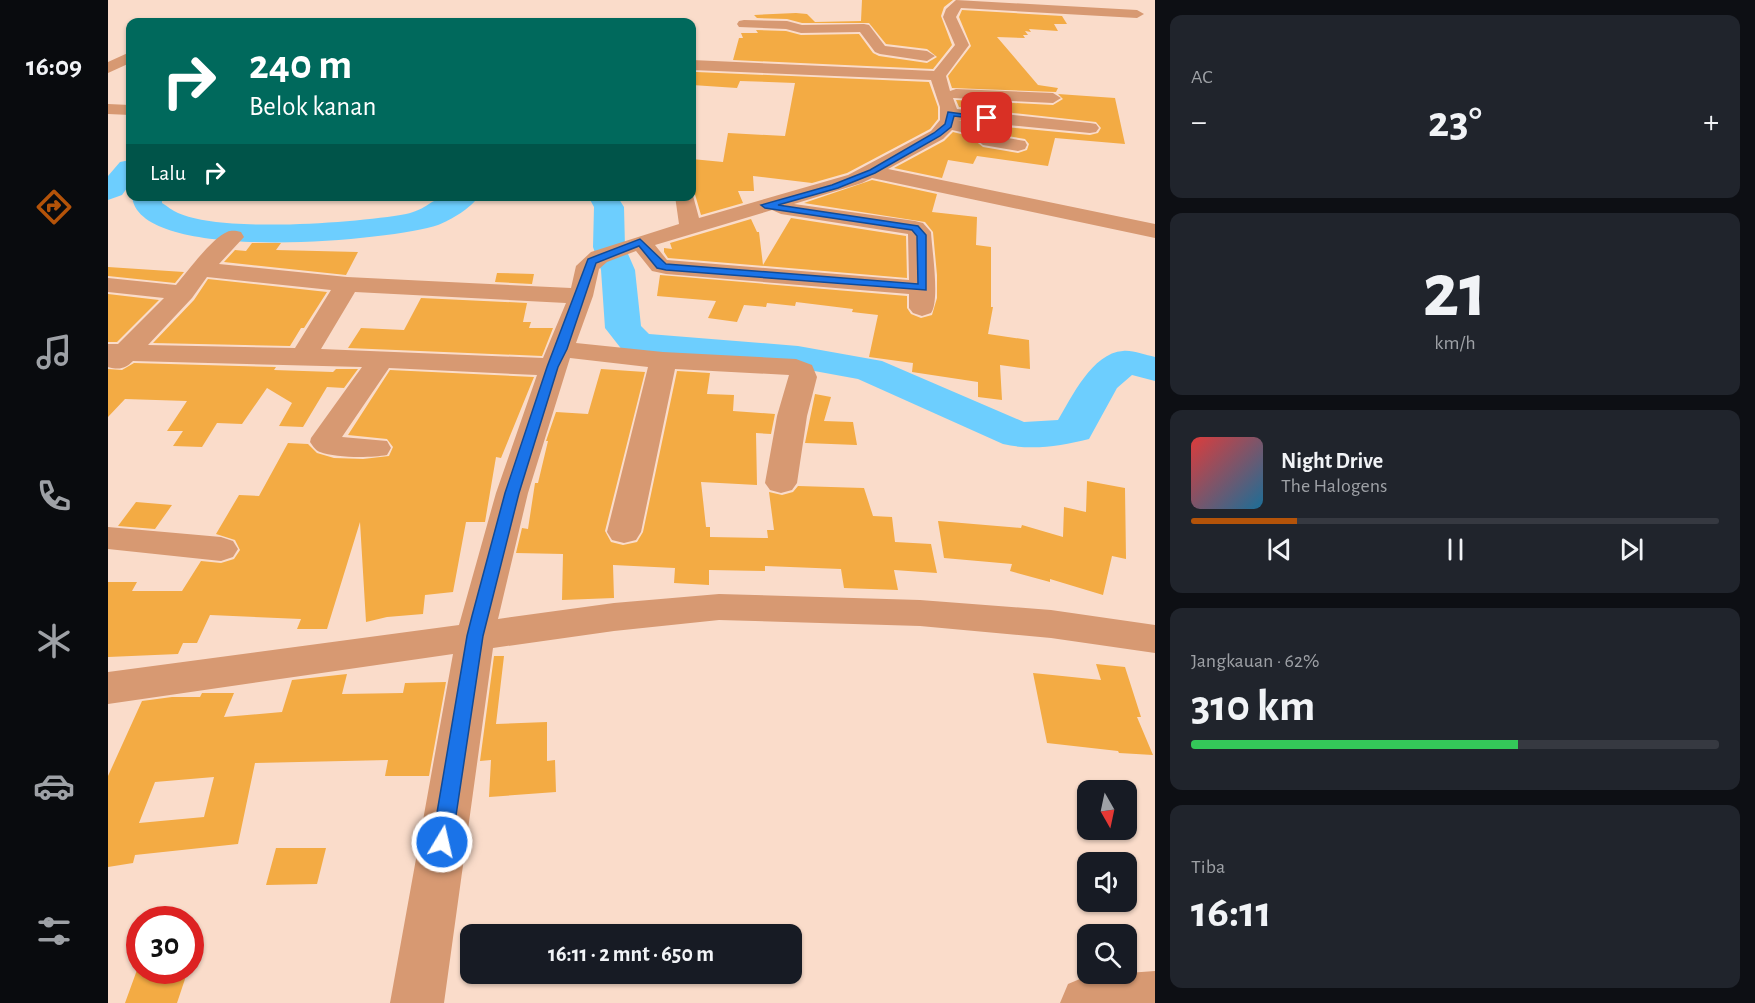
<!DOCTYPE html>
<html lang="id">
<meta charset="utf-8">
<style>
body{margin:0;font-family:"Alegreya Sans",sans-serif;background:#20242c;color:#f1f3f6;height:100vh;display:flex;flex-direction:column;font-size:22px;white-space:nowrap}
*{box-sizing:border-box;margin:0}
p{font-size:20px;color:#9ea1a6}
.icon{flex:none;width:33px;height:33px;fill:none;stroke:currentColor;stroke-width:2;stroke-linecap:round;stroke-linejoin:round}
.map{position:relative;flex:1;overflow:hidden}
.drawer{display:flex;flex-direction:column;gap:15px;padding:15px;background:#0d0f14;width:600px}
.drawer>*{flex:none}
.top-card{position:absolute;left:18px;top:18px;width:570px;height:183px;border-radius:12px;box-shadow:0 2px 4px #0004;background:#00695c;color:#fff;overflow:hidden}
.needle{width:39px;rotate:171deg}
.controls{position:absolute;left:969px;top:780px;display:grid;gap:12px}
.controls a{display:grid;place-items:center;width:60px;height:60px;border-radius:12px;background:#171b24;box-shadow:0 2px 4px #0004;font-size:30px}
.speed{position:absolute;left:18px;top:906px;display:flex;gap:12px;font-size:30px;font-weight:700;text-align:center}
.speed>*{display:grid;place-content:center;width:78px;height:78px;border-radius:50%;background:#171b24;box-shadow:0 2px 4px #0004;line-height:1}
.speed .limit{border:9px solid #d22;background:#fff;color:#111}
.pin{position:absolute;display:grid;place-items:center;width:51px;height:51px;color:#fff;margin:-26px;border-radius:12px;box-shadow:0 3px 9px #0006}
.me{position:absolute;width:66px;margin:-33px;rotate:9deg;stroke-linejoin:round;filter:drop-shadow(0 0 4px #0008)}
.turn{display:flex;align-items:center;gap:21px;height:126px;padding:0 24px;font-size:27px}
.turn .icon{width:78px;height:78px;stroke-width:2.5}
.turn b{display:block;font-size:42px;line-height:51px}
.then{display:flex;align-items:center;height:57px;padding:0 24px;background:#0003;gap:12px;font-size:22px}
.big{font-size:45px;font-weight:700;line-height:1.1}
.drawer .widget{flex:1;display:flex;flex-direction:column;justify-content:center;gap:9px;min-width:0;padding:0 21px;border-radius:12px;background:#20242c}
.drawer .dial{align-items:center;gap:0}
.dial b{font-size:78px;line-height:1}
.song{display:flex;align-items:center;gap:18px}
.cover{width:72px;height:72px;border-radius:9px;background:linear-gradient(135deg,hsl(0 70% 55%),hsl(200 70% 35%))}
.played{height:6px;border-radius:3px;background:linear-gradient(90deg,#b45309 20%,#363941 20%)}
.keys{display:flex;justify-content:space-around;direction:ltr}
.heat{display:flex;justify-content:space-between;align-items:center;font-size:33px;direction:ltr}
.charge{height:9px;border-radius:4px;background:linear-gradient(90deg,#34c759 62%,#363941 0)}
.trip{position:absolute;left:352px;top:924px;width:342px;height:60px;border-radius:12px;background:#171b24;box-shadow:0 2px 4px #0004;font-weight:700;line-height:60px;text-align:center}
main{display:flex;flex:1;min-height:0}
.dock{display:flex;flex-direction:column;width:108px;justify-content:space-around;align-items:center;background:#090b0e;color:#9ea1a6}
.dock .icon{width:42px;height:42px}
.dock .selected{color:#b45309}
.dock b{font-size:27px;color:#f1f3f6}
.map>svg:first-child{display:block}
</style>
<main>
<nav class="dock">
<b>16:09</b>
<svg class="icon selected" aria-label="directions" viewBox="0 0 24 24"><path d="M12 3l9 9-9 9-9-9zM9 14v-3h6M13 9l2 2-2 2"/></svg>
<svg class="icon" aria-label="music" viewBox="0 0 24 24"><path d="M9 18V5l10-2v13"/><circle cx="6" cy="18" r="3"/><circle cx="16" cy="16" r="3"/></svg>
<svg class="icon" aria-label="phone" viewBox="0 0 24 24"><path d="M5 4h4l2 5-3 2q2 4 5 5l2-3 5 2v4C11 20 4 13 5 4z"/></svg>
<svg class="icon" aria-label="climate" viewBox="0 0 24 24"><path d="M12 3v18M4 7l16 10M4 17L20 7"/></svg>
<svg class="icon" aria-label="car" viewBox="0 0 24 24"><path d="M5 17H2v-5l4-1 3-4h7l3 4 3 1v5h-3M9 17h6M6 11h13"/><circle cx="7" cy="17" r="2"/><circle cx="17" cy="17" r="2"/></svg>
<svg class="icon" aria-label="filters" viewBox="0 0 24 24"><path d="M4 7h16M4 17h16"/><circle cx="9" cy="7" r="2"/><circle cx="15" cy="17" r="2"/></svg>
</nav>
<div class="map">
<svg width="1047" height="1003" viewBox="0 0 1047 1003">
<rect width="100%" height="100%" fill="#fadcca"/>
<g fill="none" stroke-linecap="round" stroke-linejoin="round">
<path fill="#6dcefe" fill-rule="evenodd" d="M22 160V184L14 195 0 200V176L12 162Z
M24 196H54V203C59 206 65 211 70 213 114 233 249 223 298 214 317 210 320 202 335 197 344 193 361 196 371 196 363 208 343 220 330 225 283 241 29 265 24 196Z
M480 196H509L516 207 517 247 527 270 533 326 541 334 690 346 774 361 916 422 950 420C964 397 984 353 1015 351 1025 350 1037 355 1047 357V381L1024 375 1009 388 981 439C952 446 924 451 895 444L750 379 690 368 552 359 515 351 497 328 493 270 485 247 486 207Z"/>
</g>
<path fill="#f3ab44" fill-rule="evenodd" d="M754 0H845L836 7 833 16 844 45 825 69 625 60 631 38H635L633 33H650L648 30 678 31 693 35 751 34 765 53 771 56 819 63 829 57 819 49 778 44 761 23H694L679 19 649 18 646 15 688 13 699 14 707 22 753 21Z
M854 10 954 16 959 24H946L950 31 921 29 923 32 917 31 920 35H915L917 38 889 37 930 85 950 88 948 92 844 88 840 76 863 46 851 17Z
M588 72 821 82 830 107V119L822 129 739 173 704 183 645 176 646 191H630L635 203 593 215 586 191 584 190V159L615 162 620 133 677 136 687 83 632 81 629 88 584 85Z
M950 94 1007 98 1017 144 947 138 940 166 869 156 865 164 840 160 834 178 786 168 836 141 845 132 861 136 875 147 910 153 919 150 921 144 917 139 888 134 876 125 982 135 990 133 993 128 988 122 851 107 848 100 945 105 955 99Z
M764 180 829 194 824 212 869 217 868 245 883 247V307H885L880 334 921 340 922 369 892 365 894 400 870 397V382L804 372 805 363 761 357 770 315 744 312 745 309 688 302 687 306 659 303 658 307 636 305 629 322 600 318 608 301 549 296 552 275 799 296V308L803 314 813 318 824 315 829 298V275L825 232 817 222 696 203Z
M683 218 798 236 799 278 560 258 556 252V248L564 249 562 243 643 219 649 232H651L655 265Z
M144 243H173L168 250 250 252 238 275 116 262 127 250 138 251Z
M0 267 76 272 67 283 0 276Z
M389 273 426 274 424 284 387 282Z
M100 279 219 292 196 328H193L182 346 45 343 86 300Z
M0 294 51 300 9 342H0Z
M313 298 419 303 415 322H423L421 328H445L434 356 240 348 253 328 296 330Z
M26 363 168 367 166 370 225 372 228 369H250L236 388 219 387 195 427 171 426 184 403 159 388 134 424 109 423 94 447 65 446 75 431H59L79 401 17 399 0 417V369L14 370Z
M493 369 537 372 497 531 503 542 515 545 529 542 535 532 569 371 602 373 599 394 626 395 625 411 667 414 663 434 648 433 649 485 593 482 598 527H602V537L660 538 659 530H666L661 492 674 495 685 492 690 486 756 488 765 516 784 517 787 542 823 544 829 573 786 570 790 590 736 588 733 569 657 566V571L601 570V585L566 583 567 568 505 565 506 598 454 600 455 554 408 553 414 528 420 529 427 483H430L440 441H438L448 412 480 414Z
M282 370 426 377 393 458 388 457 377 522H358L345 592 317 595 315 614 279 617 258 622 252 522 219 629H189L193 619 102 615 89 643H75L70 654 0 657V582H29L24 591H74L93 561 113 563 126 559 132 550 127 540 108 534 131 495 151 496 180 443 200 444 209 453 226 458 255 459 281 456 285 447 279 439 240 435Z
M707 394 723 397 716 421 745 422 749 445 697 443Z
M979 481 1017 488 1018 559 1004 556 995 595 942 579V582L902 571 904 564 836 558 830 521 913 528 914 525 955 537 956 507 978 512Z
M28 502 64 505 47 529 10 526Z
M386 656H396L388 724 439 722V761L447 760 448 792 381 797 383 760 372 761Z
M988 664 1017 667 1033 717H1029L1045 755 1011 753 1010 751 939 743 925 673 993 680Z
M239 674 234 694 295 693 297 683 338 682 321 776H277L280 760 147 763 130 844 27 855 25 863 0 867V776L34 701 64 697H92L94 693H126L116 717 174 712 184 680ZM106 777 96 817 31 823 47 782Z
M168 848H218L209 884 158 885Z
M29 970H80L69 1003H17Z"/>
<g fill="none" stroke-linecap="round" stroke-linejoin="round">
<path fill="#d79972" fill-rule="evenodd" d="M848 0 1029 10 1036 14 1029 18 853 8 848 17 861 45 838 76 842 91 848 89 945 93 953 98 945 103 845 98 849 109 982 123 988 124 991 128 988 132 982 133 850 120 874 126 887 136 917 141 919 145 917 149 910 151 875 145 862 134 844 130 835 139 780 169 1047 224V238L764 178 754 183 686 204 807 221 815 223 823 232C824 250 832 301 823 313L814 316 805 313 801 308V294L558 274 544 271 528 251 499 262 491 269 485 296 468 343 555 352 688 359 704 365 709 377 699 416 689 483 684 490 673 493 662 490 657 483 669 416 681 375 567 369 533 532 528 540 516 543 504 540 499 532 540 367 462 358 420 493 390 619 506 603 611 594 812 600 943 610 1047 625V653L943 638 812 626 611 620 506 631 385 648 336 1003H282L345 654 0 704V672L351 625 388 493 429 375 281 368 234 437 279 441 283 448 279 455C263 458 227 458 212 452 207 450 205 446 202 442L203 438 254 367 25 361C17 369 11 370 0 367V344H10L56 298 0 292V278L68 285C79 272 104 238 119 232 124 230 128 231 133 232L136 237 111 264 239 277 463 288 468 266 483 252 571 224 567 196H584V192L591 218 740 175 823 131 832 120V107L823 80 584 70V60L826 71 847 45 835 17 838 9ZM664 210 673 214 800 234 801 280 559 260 547 245ZM99 277 223 290 187 348 40 345 84 298ZM247 292 458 303 435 358 213 349Z
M636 20 679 21 694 25 756 24 761 25 777 46 819 51 827 56 819 61 772 54 767 52 752 32 693 33 678 29 631 27 629 24 631 21Z
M22 52V63L0 73V62Z
M0 104 22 105V115L0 114Z
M0 527 113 537 125 541 130 549 125 557 113 561 0 549Z
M1047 971V1003H952L960 984 979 976Z"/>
</g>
<path fill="#1a73e8" stroke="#114b97" stroke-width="1.5" d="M840 112 883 118 879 120 846 116 843 127 832 136 767 173 730 188 670 205 810 226 818 235V290L558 270 549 268 531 246 488 263 459 349 450 367 411 493 375 636 344 842 341 848 334 851 327 848 324 842 359 636 364 616 397 493 439 367 480 259 532 239 558 264 810 284 809 236 804 230 657 208 653 205 724 185 762 170 826 133 837 124Z"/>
</svg>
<div class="controls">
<a><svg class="needle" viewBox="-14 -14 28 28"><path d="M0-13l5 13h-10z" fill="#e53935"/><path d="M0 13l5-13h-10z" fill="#9ea1a6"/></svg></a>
<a><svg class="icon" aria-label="sound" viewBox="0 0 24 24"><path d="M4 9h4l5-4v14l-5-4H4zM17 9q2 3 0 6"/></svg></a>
<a><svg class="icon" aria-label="search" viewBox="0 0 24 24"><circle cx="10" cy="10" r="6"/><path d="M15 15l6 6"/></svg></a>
</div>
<div class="speed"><div class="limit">30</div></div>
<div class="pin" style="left:879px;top:118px;background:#d93025"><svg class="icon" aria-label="arrive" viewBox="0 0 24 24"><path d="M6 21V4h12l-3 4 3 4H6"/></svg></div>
<svg class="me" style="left:334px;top:842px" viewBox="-20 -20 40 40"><circle r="17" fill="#1a73e8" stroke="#fff" stroke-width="3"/><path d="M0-11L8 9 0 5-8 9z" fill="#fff"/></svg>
<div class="trip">16:11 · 2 mnt · 650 m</div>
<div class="top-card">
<div class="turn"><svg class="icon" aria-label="right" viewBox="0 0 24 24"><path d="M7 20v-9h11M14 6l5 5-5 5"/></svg><div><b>240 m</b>Belok kanan</div></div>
<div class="then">Lalu<svg class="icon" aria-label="right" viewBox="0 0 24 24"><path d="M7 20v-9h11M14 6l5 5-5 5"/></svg></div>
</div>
</div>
<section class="drawer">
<div class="widget"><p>AC</p>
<div class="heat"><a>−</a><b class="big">23°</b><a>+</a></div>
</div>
<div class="widget dial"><b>21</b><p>km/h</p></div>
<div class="widget">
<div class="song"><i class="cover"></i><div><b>Night Drive</b><p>The Halogens</p></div></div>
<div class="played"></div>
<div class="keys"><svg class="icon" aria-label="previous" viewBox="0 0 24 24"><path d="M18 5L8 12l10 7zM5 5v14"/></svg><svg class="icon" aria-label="pause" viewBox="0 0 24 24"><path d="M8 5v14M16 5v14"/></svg><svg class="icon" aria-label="next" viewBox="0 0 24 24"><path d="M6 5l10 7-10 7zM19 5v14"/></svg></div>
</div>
<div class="widget"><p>Jangkauan · 62%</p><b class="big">310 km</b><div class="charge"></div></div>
<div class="widget"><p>Tiba</p><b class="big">16:11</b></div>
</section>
</main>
